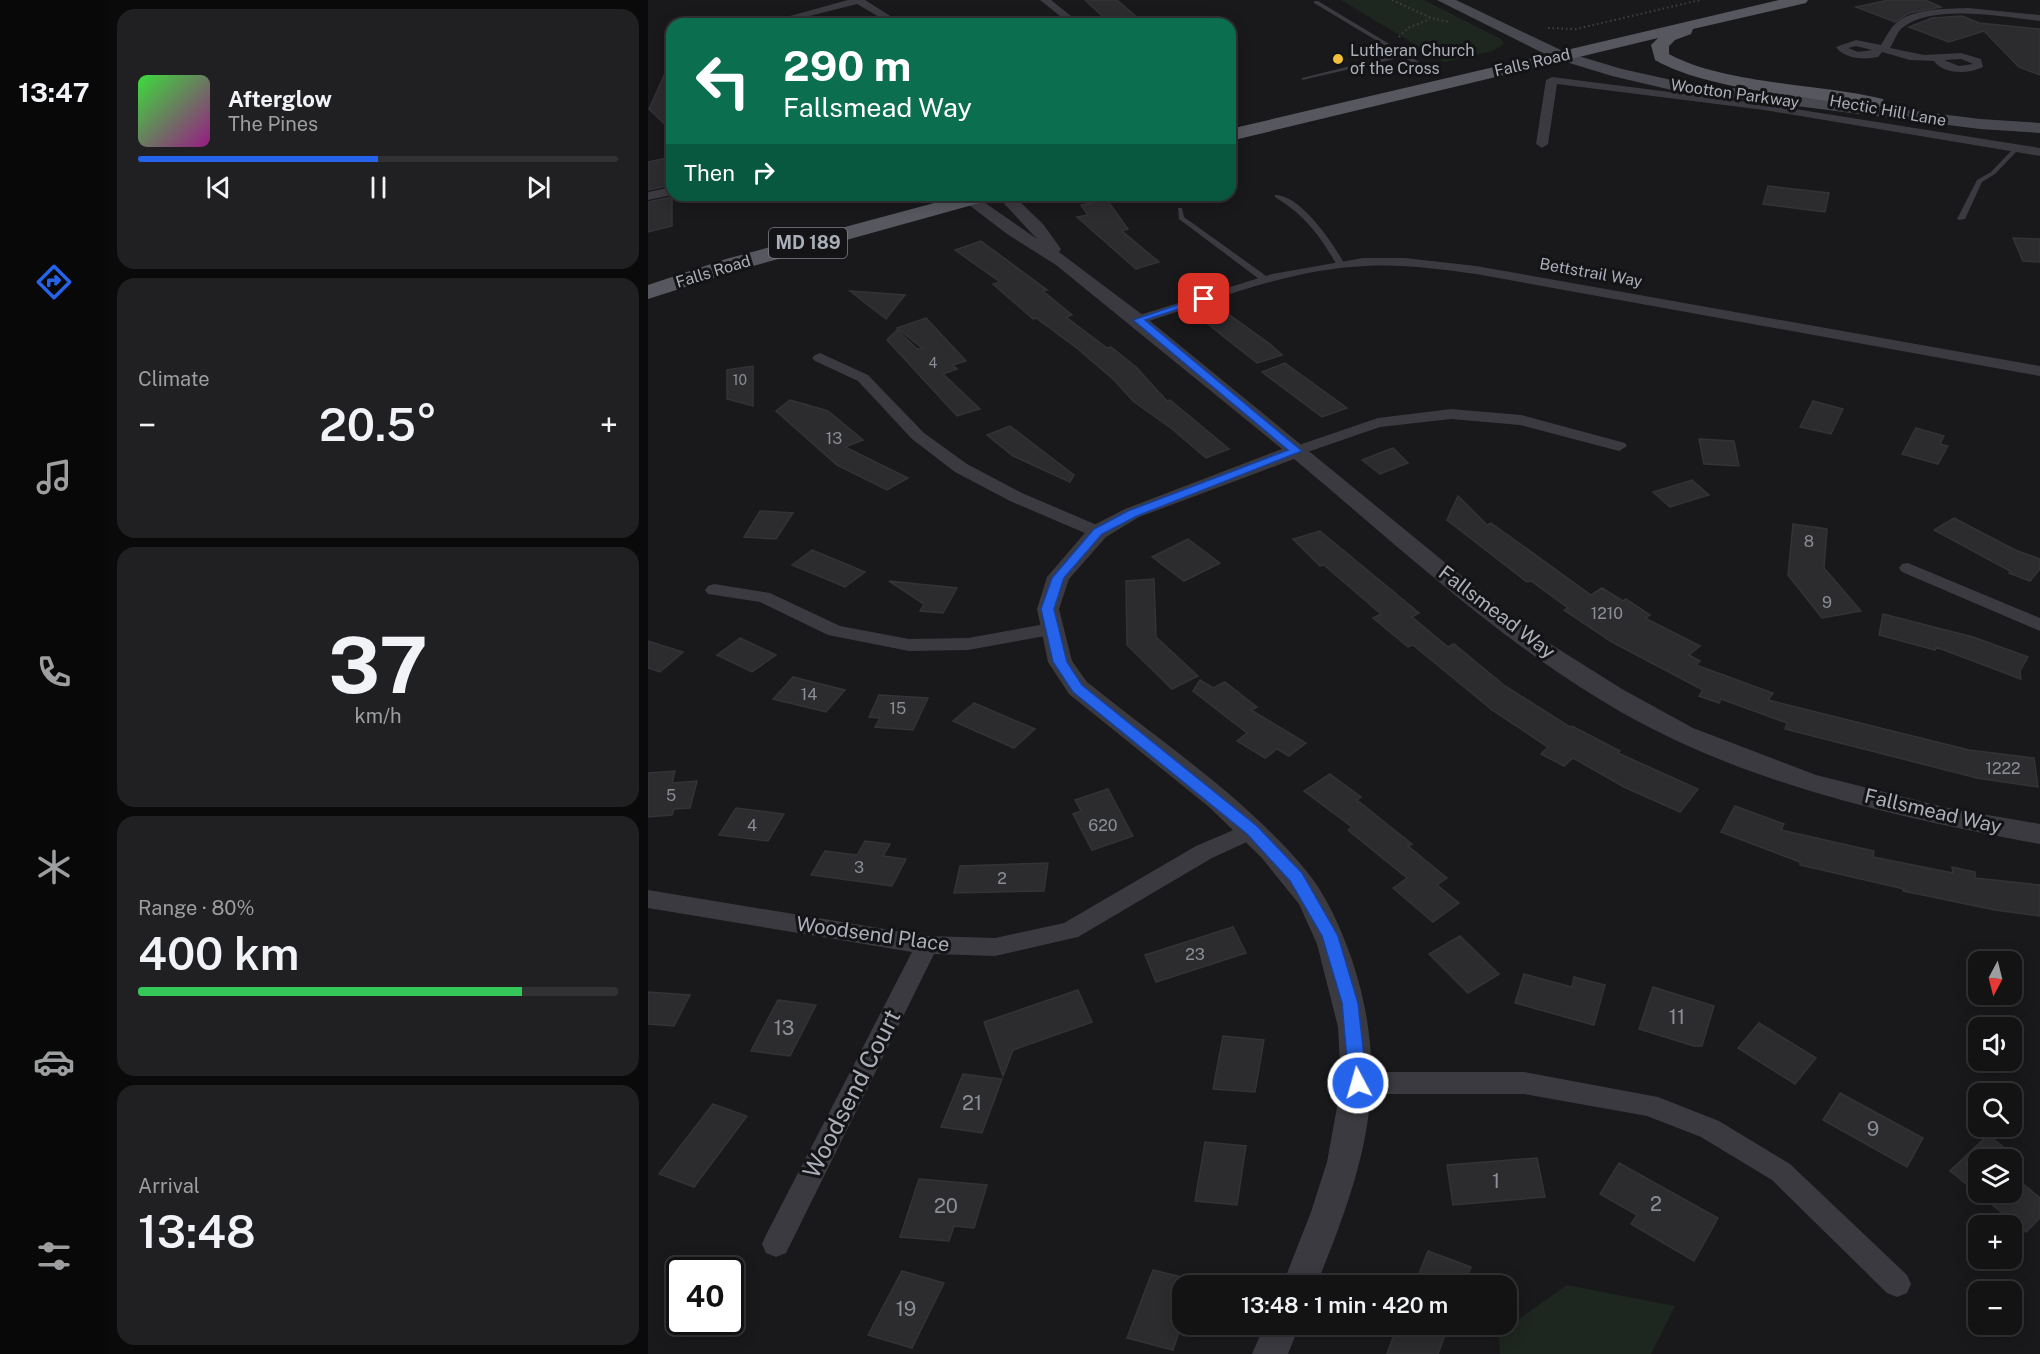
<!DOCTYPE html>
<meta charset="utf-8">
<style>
body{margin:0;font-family:"Public Sans",sans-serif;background:#202022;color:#f1f3f6;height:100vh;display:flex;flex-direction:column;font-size:22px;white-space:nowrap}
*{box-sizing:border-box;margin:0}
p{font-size:20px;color:#9d9ea0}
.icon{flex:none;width:33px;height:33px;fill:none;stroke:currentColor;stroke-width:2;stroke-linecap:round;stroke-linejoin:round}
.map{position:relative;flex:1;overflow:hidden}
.panel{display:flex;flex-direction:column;gap:9px;padding:9px;background:#0a0a0b;width:540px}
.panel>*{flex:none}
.hud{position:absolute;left:18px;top:18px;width:570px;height:183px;border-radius:18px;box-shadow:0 3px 15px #0003,0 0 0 2px #323234;background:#0b6e4f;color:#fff;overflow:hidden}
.needle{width:39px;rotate:187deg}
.controls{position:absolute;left:1320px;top:951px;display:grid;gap:12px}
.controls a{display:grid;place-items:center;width:54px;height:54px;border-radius:12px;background:#131314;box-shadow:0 3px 15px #0003,0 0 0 2px #323234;font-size:30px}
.speed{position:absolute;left:18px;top:1257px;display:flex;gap:12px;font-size:30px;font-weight:700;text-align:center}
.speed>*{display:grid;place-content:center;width:78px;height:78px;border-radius:50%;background:#131314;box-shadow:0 3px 15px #0003,0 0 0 2px #323234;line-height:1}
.speed .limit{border:3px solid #111;border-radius:9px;background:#fff;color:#111}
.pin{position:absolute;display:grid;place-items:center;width:51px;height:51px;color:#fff;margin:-26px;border-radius:12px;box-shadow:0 3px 9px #0006}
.me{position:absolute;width:66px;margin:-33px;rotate:354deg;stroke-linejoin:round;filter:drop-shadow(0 0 4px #0008)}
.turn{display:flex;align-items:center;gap:21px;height:126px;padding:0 18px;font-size:27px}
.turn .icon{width:78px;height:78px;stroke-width:2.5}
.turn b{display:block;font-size:42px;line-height:51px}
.then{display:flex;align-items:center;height:57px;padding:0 18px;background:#0003;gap:12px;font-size:22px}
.big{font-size:45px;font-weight:600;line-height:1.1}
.panel .tile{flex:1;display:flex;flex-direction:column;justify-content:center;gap:9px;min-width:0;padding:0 21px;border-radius:18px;background:#202022}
.panel .dial{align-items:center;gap:0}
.dial b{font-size:78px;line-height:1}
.song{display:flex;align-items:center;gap:18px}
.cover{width:72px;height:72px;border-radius:9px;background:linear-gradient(135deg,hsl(120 70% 55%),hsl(310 70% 35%))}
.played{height:6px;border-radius:3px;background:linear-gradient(90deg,#2563eb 50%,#323234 50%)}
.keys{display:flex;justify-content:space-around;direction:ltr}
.heat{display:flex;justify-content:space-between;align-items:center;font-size:33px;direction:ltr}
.charge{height:9px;border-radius:4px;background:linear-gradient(90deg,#34c759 80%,#323234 0)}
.trip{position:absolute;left:524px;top:1275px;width:345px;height:60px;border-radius:18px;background:#131314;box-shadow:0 3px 15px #0003,0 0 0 2px #323234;font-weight:600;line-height:60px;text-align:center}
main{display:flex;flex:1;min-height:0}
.dock{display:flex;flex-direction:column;width:108px;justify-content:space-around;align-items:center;background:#080808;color:#9d9ea0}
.dock .icon{width:42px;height:42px}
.dock .current{color:#2563eb}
.dock b{font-size:27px;color:#f1f3f6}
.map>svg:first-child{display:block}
</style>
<main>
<nav class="dock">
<b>13:47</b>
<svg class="icon current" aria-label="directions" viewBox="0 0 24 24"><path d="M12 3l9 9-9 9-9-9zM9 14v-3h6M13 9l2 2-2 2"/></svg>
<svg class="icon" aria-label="music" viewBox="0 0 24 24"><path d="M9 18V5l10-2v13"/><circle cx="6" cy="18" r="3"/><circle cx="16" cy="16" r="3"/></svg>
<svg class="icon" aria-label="phone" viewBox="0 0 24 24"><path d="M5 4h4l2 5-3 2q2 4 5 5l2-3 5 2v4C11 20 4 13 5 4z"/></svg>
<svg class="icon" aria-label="climate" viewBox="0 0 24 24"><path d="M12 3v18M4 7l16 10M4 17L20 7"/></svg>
<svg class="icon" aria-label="car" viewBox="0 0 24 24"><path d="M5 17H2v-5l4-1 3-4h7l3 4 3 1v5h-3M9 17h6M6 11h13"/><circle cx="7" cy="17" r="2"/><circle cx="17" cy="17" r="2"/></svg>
<svg class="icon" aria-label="filters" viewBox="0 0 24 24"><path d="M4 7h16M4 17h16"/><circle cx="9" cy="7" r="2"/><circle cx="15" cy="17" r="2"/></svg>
</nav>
<section class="panel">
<div class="tile">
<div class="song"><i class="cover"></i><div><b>Afterglow</b><p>The Pines</p></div></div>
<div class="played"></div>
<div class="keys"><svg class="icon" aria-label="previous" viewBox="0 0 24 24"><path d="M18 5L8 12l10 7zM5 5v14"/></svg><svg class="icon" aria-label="pause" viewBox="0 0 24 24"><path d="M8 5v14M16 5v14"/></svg><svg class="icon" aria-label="next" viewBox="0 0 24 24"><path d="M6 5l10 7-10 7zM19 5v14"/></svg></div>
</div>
<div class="tile"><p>Climate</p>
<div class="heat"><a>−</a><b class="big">20.5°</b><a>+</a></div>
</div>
<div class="tile dial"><b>37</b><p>km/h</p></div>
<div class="tile"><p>Range · 80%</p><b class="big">400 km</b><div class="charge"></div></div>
<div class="tile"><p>Arrival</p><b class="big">13:48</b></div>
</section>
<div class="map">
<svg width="1392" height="1354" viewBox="0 0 1392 1354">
<rect width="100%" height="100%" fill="#19191b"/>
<path fill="#1e2620" d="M693 0H776L853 39 856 44 845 51 796 62Z
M919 1285 1027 1306 1003 1354H852L851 1333Z"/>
<path fill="#2c2c2f" stroke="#333337" stroke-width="1.5" d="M437 0H469L497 24H463Z
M1241 0H1277L1293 7 1261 13 1247 22 1208 7Z
M1314 16 1331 23 1392 29V75L1371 67 1336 31 1301 42 1261 27 1284 18Z
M24 58V131L1 109Z
M24 157V185L0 190V162Z
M1120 186 1181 193 1177 212 1115 204Z
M24 197V226L0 232V202Z
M459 200 480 229 474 231 511 262 488 269 429 217 440 215 433 205Z
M1365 238 1392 239V262L1375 261Z
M333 241 399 290 395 291 424 315 418 317 459 348 463 347 488 367 519 401 522 400 581 449 558 458 524 429 485 401 466 380 430 349 388 318 385 319 345 284 352 282 307 250Z
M202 291 257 295 238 319Z
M579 313 622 344 634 355 609 363 556 321Z
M278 318 318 361 305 365 309 369 295 374 332 409 309 416 239 340 249 330 269 349 274 348 249 328Z
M637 363 699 408 674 417 614 372Z
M105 366V406L79 399V370Z
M142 400 180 411 215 440 197 447 260 478 239 490 189 465 128 411Z
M1165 401 1195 409 1183 434 1152 427Z
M362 426 426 475 422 482 365 456 339 435Z
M1268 428 1296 436 1292 444 1300 446 1290 464 1254 454Z
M1051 439 1086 441 1091 466 1056 464Z
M745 448 760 463 732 474 714 460Z
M1044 480 1061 495 1022 507 1005 492Z
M810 496 839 525 843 523 943 595 954 588 975 601 978 599 1002 615 997 618 1052 646 1041 655 1052 661 1048 665 1125 693 1120 700 1321 750 1386 758 1390 787 1329 778 1137 729 1139 723 1073 699 1071 703 1051 696 1055 690 964 642 916 610 920 608 883 581 879 582 799 520Z
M112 511 145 513 128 539 96 537Z
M1306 518 1367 550 1392 559V569L1382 581 1361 573 1362 571 1286 530Z
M1145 524 1179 529 1176 568 1213 611 1174 618 1140 575Z
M672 531 771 613 764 617 800 647 806 644 857 686 922 727 924 726 972 751 970 753 1050 789 1032 812 976 787 925 758 916 766 893 754 900 747 844 710 765 645 760 647 725 618 733 614 676 565 672 566 645 539Z
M540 539 572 563 536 581 504 557Z
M164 550 217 572 197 587 144 565Z
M506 579 508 637 550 676 524 689 479 645 478 581Z
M241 581 309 588 295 613 272 611 276 604Z
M1235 614 1325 637 1380 657 1372 671 1373 679 1288 647 1287 650 1231 635Z
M92 638 128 655 104 672 69 655Z
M0 641 35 652 12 672 0 668Z
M145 677 197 690 178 712 125 699Z
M552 680 565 688 577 682 609 707 603 710 658 743 641 756 629 749 617 758 589 741 599 733 545 691Z
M231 695 280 698 265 730 227 727 232 718 221 717Z
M326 703 387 729 366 748 305 721Z
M27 771 24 783 49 781 42 808 26 809 24 815 0 817V773Z
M682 774 713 797 709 800 764 844 760 846 799 878 789 885 811 903 785 922 745 888 759 878 700 830 704 827 656 791Z
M460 789 485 836 444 850 425 814 433 811 427 800Z
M1087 806 1136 824 1133 830 1226 851 1225 857 1305 873 1304 867 1327 872V878L1392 885V916L1347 910 1255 891 1256 889 1152 865V862L1073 832Z
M88 808 136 814 120 841 71 835Z
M217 841 242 844 235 856 258 859 244 886 163 875 177 851 209 855Z
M400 863 396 891 306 893 312 866Z
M585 927 598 953 508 982 497 955Z
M812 936 851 974 820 993 781 954Z
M876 974 924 987 926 977 957 985 946 1025 867 1003Z
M1005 987 1066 1006 1054 1046H1046L991 1029Z
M430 990 444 1022 365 1050 355 1076 336 1022Z
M0 992 42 995 26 1026 0 1024Z
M130 1000 168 1005 142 1056 103 1051Z
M1111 1023 1168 1058 1147 1084 1090 1048Z
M575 1036 616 1040 607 1092 565 1089Z
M315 1074 354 1079 334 1133 293 1127Z
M1192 1093 1275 1138 1259 1167 1175 1120Z
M65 1104 99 1116 46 1187 11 1174Z
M1340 1135 1370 1158 1364 1164V1160H1330V1192H1364V1175L1392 1198V1218L1378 1232 1302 1171Z
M557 1142 598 1146 589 1205 547 1201Z
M889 1158 897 1197 805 1205 799 1165Z
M971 1163 1070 1218 1046 1261 983 1224 989 1215 952 1194Z
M271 1179 339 1185 326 1228 306 1226 301 1241 252 1237Z
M780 1251 823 1267 816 1286H766Z
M505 1270 534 1277V1323L525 1350 479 1338Z
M254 1271 296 1283 264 1348 220 1335Z
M750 1324H801L790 1354H739Z"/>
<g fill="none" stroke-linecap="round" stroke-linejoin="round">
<path stroke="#404147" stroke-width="2" stroke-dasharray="1.5 3" stroke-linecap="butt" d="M744 0 783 18 801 22
M900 28 928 29 1052 0
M751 37 760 28 782 19"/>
<path fill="#3a3a40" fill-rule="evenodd" d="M666 1H670L786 71 781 72 755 57 654 80V78L751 54 666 3Z
M1366 148 1371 149 1347 174 1334 182 1317 219 1311 220 1309 219 1329 180 1343 172Z
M627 195C652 194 686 244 697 265L696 267H690C672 236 658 216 627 197Z
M530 208H534L536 217 621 278V282H615L531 219Z"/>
<path fill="#3a3a40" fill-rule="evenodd" d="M200 0H217L255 24H243L209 4 130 24H113Z
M392 0H403L433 24H422Z
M1320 8 1392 15V21C1357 17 1284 3 1254 28 1249 32 1246 42 1242 48L1276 55 1313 53 1333 59 1335 67C1321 74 1296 75 1286 61L1262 60 1234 52 1230 57C1216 60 1196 59 1188 47L1208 40 1233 45C1237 39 1241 30 1246 25 1262 8 1298 9 1320 8ZM1208 46 1224 50 1210 52 1200 48ZM1313 59 1325 64 1311 66 1296 60Z
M904 77 1116 104 1392 148V156L1116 110 909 84 900 144 894 148 888 144 898 80Z
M24 187V195L0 200V192Z
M715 258H757L828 266 1392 366V376L828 274C791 269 755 264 718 266 641 269 567 300 495 323H485L483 320 485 317 624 274Z
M172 353 220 375 276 433 319 464 374 493 456 528 459 532 456 536H444L362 501 307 472 264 439 210 381 167 361 164 358 167 355Z
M803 409 873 415 977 443 979 446 971 451 872 425 803 419 732 427 648 456 640 451 642 448 730 418Z
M1260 563 1392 618V631L1254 572 1251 568 1254 564Z
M66 584 122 593 192 626 261 639 320 638 403 623 412 629 403 635 320 650 261 651 180 635 112 602 60 594 57 590 60 586Z
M604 822 612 824 615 830 612 836 564 858 430 937 347 956 286 954 138 1253 128 1257 118 1253 114 1244 118 1235 264 952 0 908V890L279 936 347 938 416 923 548 846Z
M710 1072H876L1010 1097 1071 1121 1142 1164 1259 1275 1263 1284 1259 1293 1249 1297 1239 1293 1124 1180 1053 1137 999 1116 876 1094H710L701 1091 697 1083 701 1075Z"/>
<path fill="#3a3a40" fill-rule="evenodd" d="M308 195H326L389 239 348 195H365L395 224 413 249 411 252 496 316 877 628 974 689 1045 728 1168 775 1300 808 1392 824V844C1270 822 1140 793 1027 740 885 674 765 558 646 459L491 517 458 537 421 579 411 609 424 661 439 682C512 741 594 795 656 868 678 894 693 928 704 960 745 1083 715 1170 668 1286H634L663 1212 679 1162 693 1085 690 1027 669 944 651 904 613 857 561 807 421 694 400 662 389 609 399 577 442 527 477 509 634 449 408 265 359 234Z
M617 1324H652L640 1354H604Z"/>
<path fill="#484950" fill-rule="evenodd" d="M789 0H808L917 52 974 69 1028 81 1332 119 1392 123V133L1332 129 1028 91 964 76 905 58Z"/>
<path fill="#56575f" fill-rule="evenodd" d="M1131 0H1160L1158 3 1045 29 1043 34 1027 40 1021 46V54C1075 84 1173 84 1235 99L1237 103 1235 107 1228 109C1164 96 1061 91 1007 60L1003 45 1010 38 582 141V129Z
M316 195H349L346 199 94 269 0 299V285L78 259Z"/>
</g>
<path fill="#2563eb" stroke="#184099" stroke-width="1.5" d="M553 297 561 299 497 320 654 451 489 516 454 534 416 578 406 609 419 662 434 685 609 826 654 873 690 936 710 1003 719 1083 716 1089 710 1091 704 1089 701 1083 694 1003 674 936 642 881 599 834 425 692 405 662 393 609 404 578 446 529 480 511 640 450 485 320Z"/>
<circle fill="#f1c03b" stroke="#141416" stroke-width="2" cx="690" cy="59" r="6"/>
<g text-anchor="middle" stroke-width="6" stroke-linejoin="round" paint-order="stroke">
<g font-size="14" fill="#8a8e96">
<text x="285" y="368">4</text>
<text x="92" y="385">10</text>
</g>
<g font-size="16" fill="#abafba" stroke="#141416" text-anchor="start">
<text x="702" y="56">Lutheran Church<tspan x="702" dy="18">of the Cross</tspan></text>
</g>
<g font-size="16" fill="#abafba" stroke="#141416">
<text transform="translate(884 62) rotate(-13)" y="6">Falls Road</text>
<text transform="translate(1087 93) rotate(8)" y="6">Wootton Parkway</text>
<text transform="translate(1240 110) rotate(10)" y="6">Hectic Hill Lane</text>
<text transform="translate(65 271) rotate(-17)" y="6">Falls Road</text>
<text transform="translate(943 272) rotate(10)" y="6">Bettstrail Way</text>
</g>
<g font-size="16" fill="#8a8e96">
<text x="186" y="444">13</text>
<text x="1161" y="547">8</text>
<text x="1179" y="608">9</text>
<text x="959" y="619">1210</text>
<text x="161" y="700">14</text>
<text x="250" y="714">15</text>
<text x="1355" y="774">1222</text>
<text x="23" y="801">5</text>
<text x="104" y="831">4</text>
<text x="455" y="831">620</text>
<text x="211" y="873">3</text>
<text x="354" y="884">2</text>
<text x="547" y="960">23</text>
</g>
<rect fill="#141416" stroke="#7e8089" stroke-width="1.5" x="121" y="228" width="78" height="30" rx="4.5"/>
<g font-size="18" font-weight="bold" fill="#abafba">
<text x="160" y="249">MD 189</text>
</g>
<g font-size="20" fill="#abafba" stroke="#141416">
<text transform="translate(849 612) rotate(37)" y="7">Fallsmead Way</text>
<text transform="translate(1285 811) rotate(13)" y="7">Fallsmead Way</text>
<text transform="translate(225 934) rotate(8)" y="7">Woodsend Place</text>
</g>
<g font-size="20" fill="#8a8e96">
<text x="1029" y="1024">11</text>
<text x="136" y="1035">13</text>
<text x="324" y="1110">21</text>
<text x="1225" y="1136">9</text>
<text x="848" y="1188">1</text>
<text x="1008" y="1211">2</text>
<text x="298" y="1213">20</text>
<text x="258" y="1316">19</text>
</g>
<g font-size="24" fill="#abafba" stroke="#141416">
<text transform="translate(204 1094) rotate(-63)" y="8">Woodsend Court</text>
</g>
</g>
</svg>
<div class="controls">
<a><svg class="needle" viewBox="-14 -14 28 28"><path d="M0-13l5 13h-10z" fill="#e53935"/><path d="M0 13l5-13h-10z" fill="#9d9ea0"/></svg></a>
<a><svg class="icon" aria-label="sound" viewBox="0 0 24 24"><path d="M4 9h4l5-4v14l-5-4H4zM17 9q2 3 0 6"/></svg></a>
<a><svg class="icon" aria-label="search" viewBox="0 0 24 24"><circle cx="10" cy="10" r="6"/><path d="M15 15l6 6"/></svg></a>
<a><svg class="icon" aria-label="layers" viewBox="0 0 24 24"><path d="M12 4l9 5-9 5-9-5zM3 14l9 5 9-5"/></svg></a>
<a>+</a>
<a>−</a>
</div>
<div class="speed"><div class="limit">40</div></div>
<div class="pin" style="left:556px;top:299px;background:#d93025"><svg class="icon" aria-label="arrive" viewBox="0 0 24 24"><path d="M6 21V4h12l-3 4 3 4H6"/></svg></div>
<svg class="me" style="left:710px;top:1083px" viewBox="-20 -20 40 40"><circle r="17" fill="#2563eb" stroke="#fff" stroke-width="3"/><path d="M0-11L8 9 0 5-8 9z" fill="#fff"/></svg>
<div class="trip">13:48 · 1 min · 420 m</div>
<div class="hud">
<div class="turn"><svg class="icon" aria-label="left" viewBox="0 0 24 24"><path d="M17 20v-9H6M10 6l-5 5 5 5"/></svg><div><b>290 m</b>Fallsmead Way</div></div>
<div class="then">Then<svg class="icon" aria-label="right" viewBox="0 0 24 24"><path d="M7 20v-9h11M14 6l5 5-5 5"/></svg></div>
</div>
</div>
</main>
